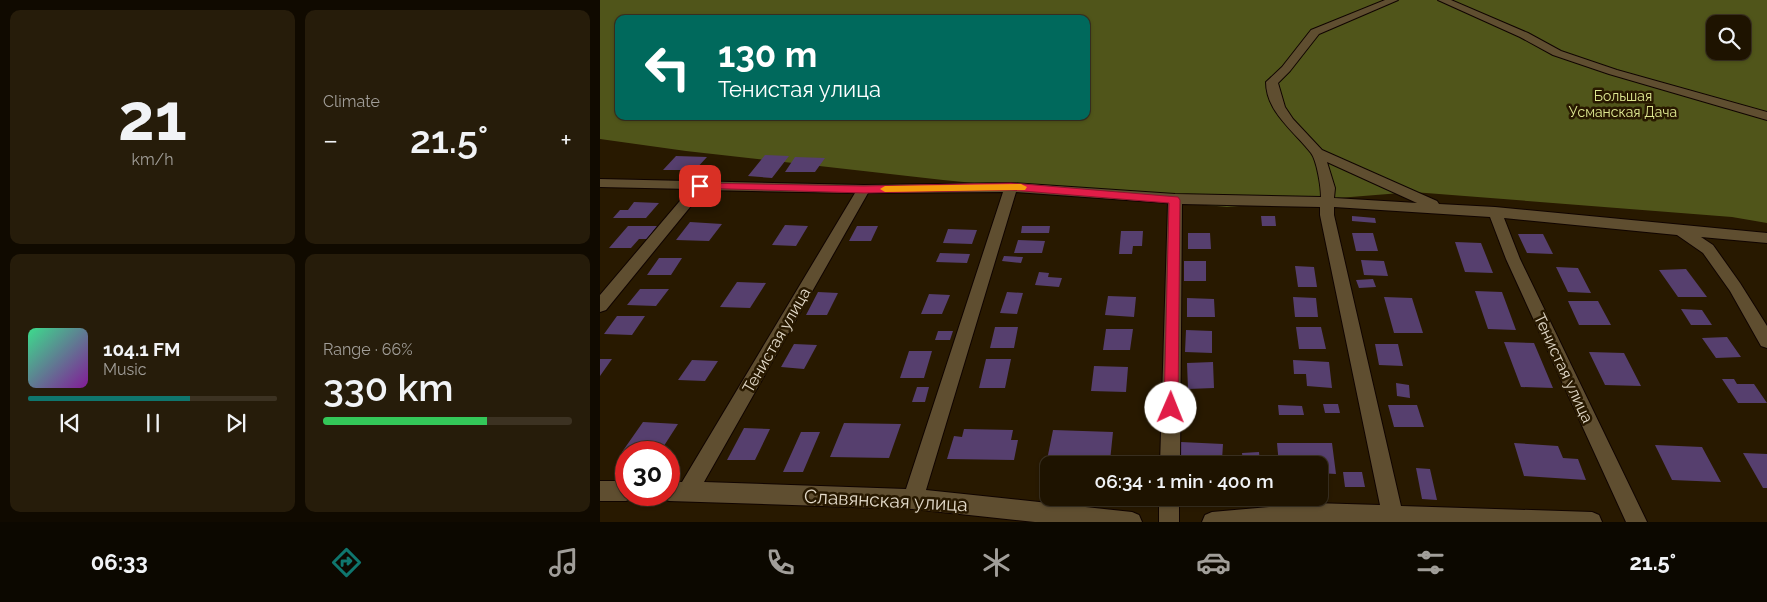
<!DOCTYPE html>
<meta charset="utf-8">
<style>
body{margin:0;font-family:Raleway,sans-serif;background:#261c0a;color:#f1f3f6;height:100vh;display:flex;flex-direction:column;font-size:19px;white-space:nowrap}
*{box-sizing:border-box;margin:0}
p{font-size:16px;color:#a19e99}
.icon{flex:none;width:28px;height:28px;fill:none;stroke:currentColor;stroke-width:2;stroke-linecap:round;stroke-linejoin:round}
.map{position:relative;flex:1;overflow:hidden}
.sheet{display:flex;flex-direction:column;gap:10px;padding:10px;background:#100a00;width:600px}
.sheet>*{flex:none}
.hud{position:absolute;left:15px;top:15px;width:475px;height:105px;border-radius:10px;box-shadow:0 1px 4px #0004,0 0 0 1px #3c3222;background:#00695c;color:#fff;overflow:hidden}
.tools{position:absolute;left:1106px;top:15px;display:grid;gap:10px}
.tools a{display:grid;place-items:center;width:45px;height:45px;border-radius:10px;background:#1e1300;box-shadow:0 1px 4px #0004,0 0 0 1px #3c3222;font-size:25px}
.speed{position:absolute;left:15px;top:441px;display:flex;gap:10px;font-size:25px;font-weight:700;text-align:center}
.speed>*{display:grid;place-content:center;width:65px;height:65px;border-radius:50%;background:#1e1300;box-shadow:0 1px 4px #0004,0 0 0 1px #3c3222;line-height:1}
.speed .limit{border:8px solid #d22;background:#fff;color:#111}
.pin{position:absolute;display:grid;place-items:center;width:42px;height:42px;color:#fff;margin:-21px;border-radius:10px;box-shadow:0 2px 8px #0006}
.me{position:absolute;width:55px;margin:-28px;rotate:1deg;stroke-linejoin:round;filter:drop-shadow(0 0 4px #0008)}
.turn{display:flex;align-items:center;gap:18px;height:105px;padding:0 20px;font-size:22px}
.turn .icon{width:65px;height:65px;stroke-width:2.5}
.turn b{display:block;font-size:35px;line-height:42px}
.big{font-size:38px;font-weight:600;line-height:1.1}
.sheet .tile{flex:1;display:flex;flex-direction:column;justify-content:center;gap:8px;min-width:0;padding:0 18px;border-radius:10px;background:#261c0a}
.sheet .dial{align-items:center;gap:0}
.dial b{font-size:65px;line-height:1}
.song{display:flex;align-items:center;gap:15px}
.cover{width:60px;height:60px;border-radius:8px;background:linear-gradient(135deg,hsl(150 70% 55%),hsl(290 70% 35%))}
.played{height:5px;border-radius:2px;background:linear-gradient(90deg,#0f766e 65%,#3c3222 65%)}
.keys{display:flex;justify-content:space-around;direction:ltr}
.heat{display:flex;justify-content:space-between;align-items:center;font-size:28px;direction:ltr}
.charge{height:8px;border-radius:4px;background:linear-gradient(90deg,#34c759 66%,#3c3222 0)}
.sheet .tiles{flex:1;display:grid;gap:10px;grid-template-columns:repeat(2,1fr)}
.trip{position:absolute;left:440px;top:456px;width:288px;height:50px;border-radius:10px;background:#1e1300;box-shadow:0 1px 4px #0004,0 0 0 1px #3c3222;font-weight:600;line-height:50px;text-align:center}
.tab-bar{display:flex;height:80px;justify-content:space-around;align-items:center;background:#0c0800;color:#a19e99}
.tab-bar .icon{width:35px;height:35px}
.tab-bar .active{color:#0f766e}
.tab-bar b{font-size:22px;color:#f1f3f6}
main{display:flex;flex:1;min-height:0}
.map>svg:first-child{display:block}
</style>
<main>
<section class="sheet">
<div class="tiles">
<div class="tile dial"><b>21</b><p>km/h</p></div>
<div class="tile"><p>Climate</p>
<div class="heat"><a>−</a><b class="big">21.5°</b><a>+</a></div>
</div>
<div class="tile">
<div class="song"><i class="cover"></i><div><b>104.1 FM</b><p>Music</p></div></div>
<div class="played"></div>
<div class="keys"><svg class="icon" aria-label="previous" viewBox="0 0 24 24"><path d="M18 5L8 12l10 7zM5 5v14"/></svg><svg class="icon" aria-label="pause" viewBox="0 0 24 24"><path d="M8 5v14M16 5v14"/></svg><svg class="icon" aria-label="next" viewBox="0 0 24 24"><path d="M6 5l10 7-10 7zM19 5v14"/></svg></div>
</div>
<div class="tile"><p>Range · 66%</p><b class="big">330 km</b><div class="charge"></div></div>
</div>
</section>
<div class="map">
<svg width="1167" height="522" viewBox="0 0 1167 522">
<rect width="100%" height="100%" fill="#281900"/>
<path fill="#50551a" fill-rule="evenodd" d="M0 0H1167V223L1132 217 813 192 627 207 343 180 86 151 0 139ZM19 19H486V116H19ZM1115 24H1142V51H1115Z"/>
<path fill="#563f6e" d="M165 155 189 156 172 178 148 176Z
M76 156 107 157 95 170H63Z
M195 157 225 158 215 172H185Z
M34 202 59 203 46 218H13L20 210H28Z
M661 216H675L676 226H662Z
M752 216 775 218 776 223 752 221Z
M90 222 122 224 109 241 76 240Z
M185 225 208 226 196 246 172 245Z
M28 226H57L47 239H39L31 248H9Z
M257 226H278L271 241H249Z
M422 226H450L449 233H421Z
M348 229 377 230 372 244 343 243Z
M521 231H543L542 246H533L532 254H519Z
M588 233H610L611 249H588Z
M752 233H773L778 251H756Z
M918 234H943L953 254 927 253Z
M418 240 445 241 442 253H414Z
M855 242 881 243 893 273 865 272Z
M340 253 370 254 367 263 336 262Z
M404 256 423 257 421 263 402 261Z
M59 258H82L71 275H47Z
M761 260 784 261 788 276 764 275Z
M584 261H606V281H584Z
M695 266 714 267 717 287H698Z
M956 267 978 268 991 293 968 292Z
M1086 269 1107 297H1078L1059 270Z
M439 272 449 273 448 277 462 278 459 287 435 285Z
M773 279 776 287 759 288 756 280Z
M137 282 166 283 150 308 120 307Z
M40 289H69L56 306 27 305Z
M875 291 902 292 916 330 888 329Z
M218 292 238 293 227 315H206Z
M407 292 423 293 417 314 400 313Z
M329 294 350 295 342 314H321Z
M508 296 536 297 534 317 505 315Z
M693 297 716 298 718 317H695Z
M784 297 812 298 823 333H794Z
M587 298 614 299 615 317H587Z
M968 301H998L1011 325H979Z
M1081 309 1102 310 1112 325H1091Z
M17 316H45L32 335 4 334Z
M395 327H418L414 348H390Z
M696 327H721L726 349H699Z
M506 329H533L530 350H503Z
M586 330 612 331V353L585 352Z
M338 331H353L350 340H335Z
M1127 337 1141 357 1116 358 1102 338Z
M904 342 934 343 953 388 921 387Z
M194 344 217 345 204 369 181 367Z
M775 344H798L803 366 779 365Z
M309 351H332L324 378H300Z
M989 352 1024 353 1041 386 1005 385Z
M0 359H12L0 376Z
M386 359H411L405 388H379Z
M92 360 118 361 105 381 78 380Z
M693 360 729 362 732 388 707 386 706 374H694Z
M613 362 614 388 588 389 587 363Z
M494 366 528 367 526 392 491 391Z
M1122 379H1134L1137 384H1154L1167 403H1138Z
M796 383 809 385 810 398 797 396Z
M317 387H329L325 402H312Z
M723 404H738L740 413H725Z
M678 405 702 406 704 415H679Z
M788 405H817L824 427H794Z
M43 422 78 424 60 452H22Z
M244 423 301 424 289 458 230 457Z
M144 428 170 429 155 460H127Z
M364 429 413 430 411 440H418L414 460 347 459 354 436 362 437Z
M453 430 513 432 510 461 447 460Z
M201 432H220L203 472H183Z
M581 442 623 444 622 460 605 459V465H580Z
M677 443H732L736 474 719 473V465H679Z
M914 443 958 446 963 458 978 459 986 480 924 476Z
M1055 445 1102 447 1121 482 1072 480Z
M659 452 660 463H643L642 453Z
M1143 453 1167 454V488H1163Z
M816 468 830 469 837 500 822 499Z
M743 472H762L765 487H745Z"/>
<g fill="none" stroke-linecap="round" stroke-linejoin="round">
<defs>
<path id="minor" d="M785 0H798L719 34 690 71 678 83 685 107 693 119 722 150 837 201 839 204 895 207 1167 233V243L1101 237 1113 245 1140 283 1167 326V348L1161 346 1130 291 1103 253 1077 235 904 218 920 259 1047 522H1026L906 259 890 217 734 207V215L801 506 992 512 999 515 1002 522H602L605 515 612 512 713 503 780 505 720 215V207L582 204 580 465H560L568 203 416 192 326 490 532 512 539 515 542 522H435L313 509 69 501 62 498 61 495H69V481L82 482 255 193 104 190 6 310 0 312V295L90 189 0 187V179L264 185 411 183 575 194 721 197C721 187 717 161 711 153 694 131 666 112 666 82L682 67 711 30ZM727 162 817 203 734 198 735 188ZM403 192 306 489 104 482 268 193Z
M838 0H851L928 33 961 51 1017 70 1167 112V120L1009 74 953 55 920 37Z
M0 481H26V495H34L33 498 26 501H0Z
M559 498H579V522H559Z"/>
</defs>
<use href="#minor" stroke="#100400" stroke-width="2"/>
<use href="#minor" fill="#5f4e30" fill-rule="evenodd"/>
</g>
<path fill="#e11d48" stroke="#92132f" d="M100 183 264 186 411 183 578 197 580 200 578 408 576 412 571 414 566 412 564 408 569 203 411 190 264 193 96 188V184Z"/>
<path fill="#f59e0b" d="M421 184 427 187 425 190 285 192 280 189 285 186Z"/>
<g text-anchor="middle" stroke-width="5" stroke-linejoin="round" paint-order="stroke">
<g font-size="14" fill="#dfe991" stroke="#281900">
<text x="1023" y="101">Большая<tspan x="1023" dy="16">Усманская Дача</tspan></text>
</g>
<g font-size="16" fill="#e2d9c8" stroke="#281900">
<text transform="translate(176 340) rotate(-60)" y="6">Тенистая улица</text>
<text transform="translate(964 368) rotate(65)" y="6">Тенистая улица</text>
</g>
<g font-size="19" fill="#e2d9c8" stroke="#281900">
<text transform="translate(286 500) rotate(3)" y="7">Славянская улица</text>
</g>
</g>
</svg>
<div class="tools">
<a><svg class="icon" aria-label="search" viewBox="0 0 24 24"><circle cx="10" cy="10" r="6"/><path d="M15 15l6 6"/></svg></a>
</div>
<div class="speed"><div class="limit">30</div></div>
<div class="pin" style="left:100px;top:186px;background:#d93025"><svg class="icon" aria-label="arrive" viewBox="0 0 24 24"><path d="M6 21V4h12l-3 4 3 4H6"/></svg></div>
<svg class="me" style="left:571px;top:408px" viewBox="-20 -20 40 40"><circle r="19" fill="#fff"/><path d="M0-13L10 11 0 6-10 11z" fill="#e11d48"/></svg>
<div class="trip">06:34 · 1 min · 400 m</div>
<div class="hud">
<div class="turn"><svg class="icon" aria-label="left" viewBox="0 0 24 24"><path d="M17 20v-9H6M10 6l-5 5 5 5"/></svg><div><b>130 m</b>Тенистая улица</div></div>
</div>
</div>
</main>
<nav class="tab-bar">
<b>06:33</b>
<svg class="icon active" aria-label="directions" viewBox="0 0 24 24"><path d="M12 3l9 9-9 9-9-9zM9 14v-3h6M13 9l2 2-2 2"/></svg>
<svg class="icon" aria-label="music" viewBox="0 0 24 24"><path d="M9 18V5l10-2v13"/><circle cx="6" cy="18" r="3"/><circle cx="16" cy="16" r="3"/></svg>
<svg class="icon" aria-label="phone" viewBox="0 0 24 24"><path d="M5 4h4l2 5-3 2q2 4 5 5l2-3 5 2v4C11 20 4 13 5 4z"/></svg>
<svg class="icon" aria-label="climate" viewBox="0 0 24 24"><path d="M12 3v18M4 7l16 10M4 17L20 7"/></svg>
<svg class="icon" aria-label="car" viewBox="0 0 24 24"><path d="M5 17H2v-5l4-1 3-4h7l3 4 3 1v5h-3M9 17h6M6 11h13"/><circle cx="7" cy="17" r="2"/><circle cx="17" cy="17" r="2"/></svg>
<svg class="icon" aria-label="filters" viewBox="0 0 24 24"><path d="M4 7h16M4 17h16"/><circle cx="9" cy="7" r="2"/><circle cx="15" cy="17" r="2"/></svg>
<b>21.5°</b>
</nav>
